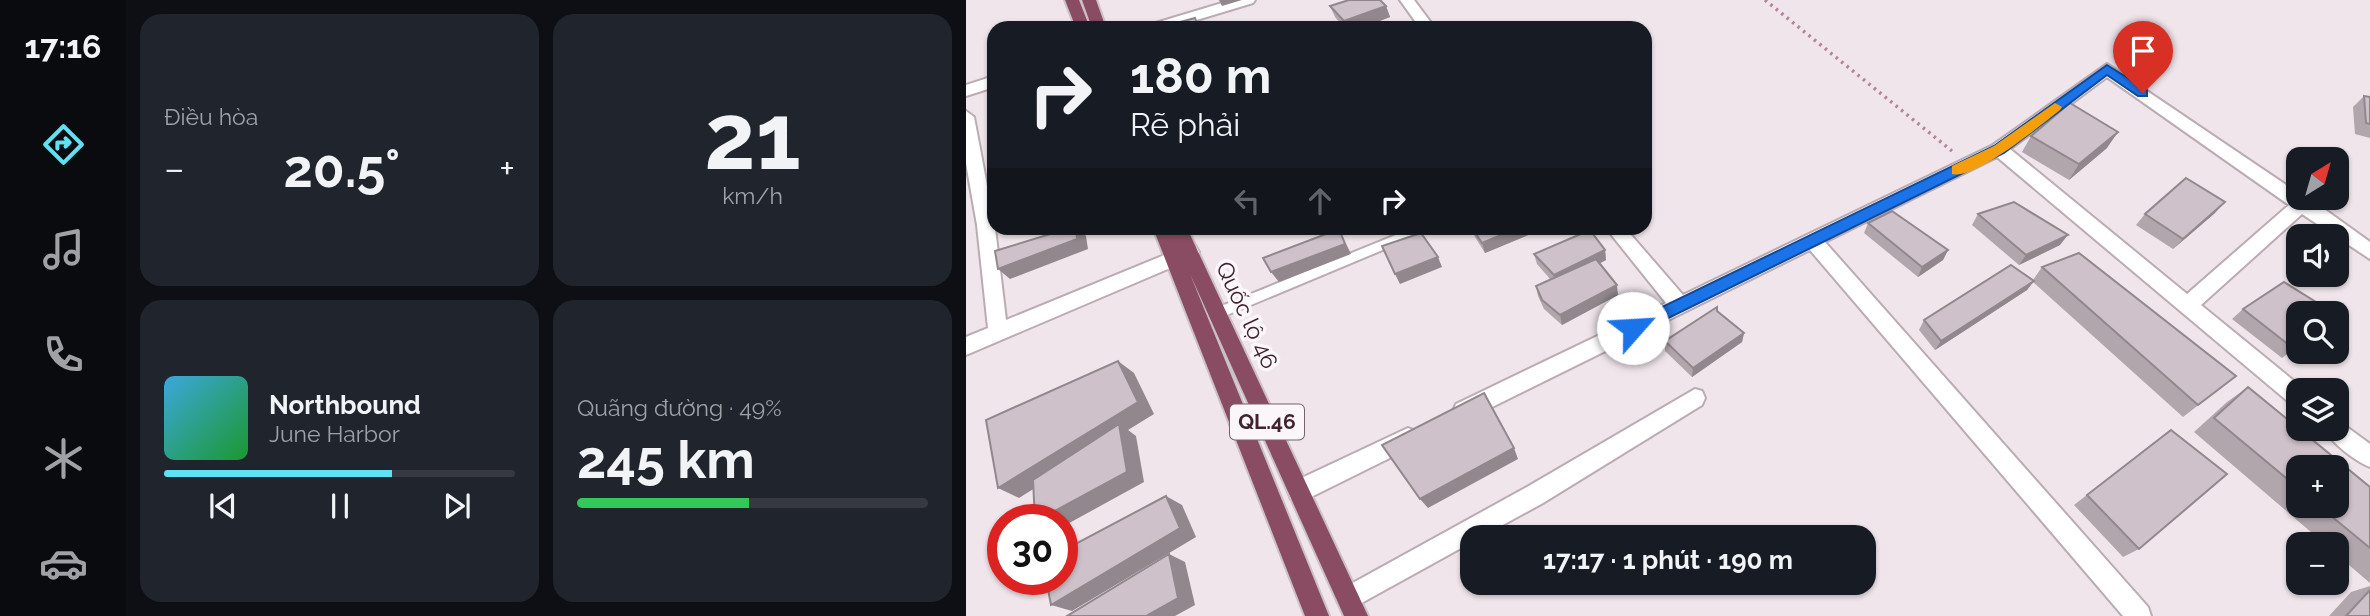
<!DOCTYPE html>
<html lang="vi">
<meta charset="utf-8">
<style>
body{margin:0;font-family:Raleway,sans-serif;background:#20242c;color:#f1f3f6;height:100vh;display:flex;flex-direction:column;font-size:26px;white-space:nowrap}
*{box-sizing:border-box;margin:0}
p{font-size:23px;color:#9ea1a6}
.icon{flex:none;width:38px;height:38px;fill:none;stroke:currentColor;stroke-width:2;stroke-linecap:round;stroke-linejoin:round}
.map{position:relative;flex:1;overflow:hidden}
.drawer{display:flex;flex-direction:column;gap:14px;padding:14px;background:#0d0f14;width:840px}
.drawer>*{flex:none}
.banner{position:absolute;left:21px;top:21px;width:665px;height:214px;border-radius:21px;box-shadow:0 2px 5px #0004;background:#171b24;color:#f1f3f6;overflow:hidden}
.needle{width:46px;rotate:37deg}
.fabs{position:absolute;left:1320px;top:147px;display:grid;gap:14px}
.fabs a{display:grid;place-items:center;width:63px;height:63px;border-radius:14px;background:#171b24;box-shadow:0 2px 5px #0004;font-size:35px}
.speed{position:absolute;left:21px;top:504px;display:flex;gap:14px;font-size:35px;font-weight:700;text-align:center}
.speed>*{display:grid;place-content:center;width:91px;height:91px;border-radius:50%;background:#171b24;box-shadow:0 2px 5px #0004;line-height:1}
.speed .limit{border:10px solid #d22;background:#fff;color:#111}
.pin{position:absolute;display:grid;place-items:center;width:60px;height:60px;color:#fff;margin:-72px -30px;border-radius:50% 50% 50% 0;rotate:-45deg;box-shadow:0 0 7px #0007}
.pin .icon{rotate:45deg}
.me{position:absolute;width:77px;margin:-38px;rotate:64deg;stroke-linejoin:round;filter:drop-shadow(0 0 5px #0008)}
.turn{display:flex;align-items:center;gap:24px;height:147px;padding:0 28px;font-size:32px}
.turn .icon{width:91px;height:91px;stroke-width:2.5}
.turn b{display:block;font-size:49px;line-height:60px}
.lanes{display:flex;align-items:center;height:66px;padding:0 28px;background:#0003;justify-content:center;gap:35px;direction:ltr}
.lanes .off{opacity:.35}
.big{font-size:52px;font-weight:700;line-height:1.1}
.drawer .widget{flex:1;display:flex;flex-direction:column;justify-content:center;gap:10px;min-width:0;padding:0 24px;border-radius:21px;background:#20242c}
.drawer .dial{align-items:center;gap:0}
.dial b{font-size:91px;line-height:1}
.song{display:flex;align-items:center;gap:21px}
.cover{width:84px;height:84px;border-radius:10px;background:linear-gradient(135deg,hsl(200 70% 55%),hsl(130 70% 35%))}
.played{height:7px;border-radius:4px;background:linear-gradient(90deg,#5de2f4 65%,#363941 65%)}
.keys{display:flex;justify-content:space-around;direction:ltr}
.heat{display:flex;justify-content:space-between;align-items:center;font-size:38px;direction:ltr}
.charge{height:10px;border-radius:5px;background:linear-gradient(90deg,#34c759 49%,#363941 0)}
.drawer .tiles{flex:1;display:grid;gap:14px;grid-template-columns:repeat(2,1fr)}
.trip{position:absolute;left:494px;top:525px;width:416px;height:70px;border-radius:21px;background:#171b24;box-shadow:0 2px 5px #0004;font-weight:700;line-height:70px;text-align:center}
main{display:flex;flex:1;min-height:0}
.dock{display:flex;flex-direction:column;width:126px;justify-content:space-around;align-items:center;background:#090b0e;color:#9ea1a6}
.dock .icon{width:49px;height:49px}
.dock .current{color:#5de2f4}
.dock b{font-size:32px;color:#f1f3f6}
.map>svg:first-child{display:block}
</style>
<main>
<nav class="dock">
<b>17:16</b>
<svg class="icon current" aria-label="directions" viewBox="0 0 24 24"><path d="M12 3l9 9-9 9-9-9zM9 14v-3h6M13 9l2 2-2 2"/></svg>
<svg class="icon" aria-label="music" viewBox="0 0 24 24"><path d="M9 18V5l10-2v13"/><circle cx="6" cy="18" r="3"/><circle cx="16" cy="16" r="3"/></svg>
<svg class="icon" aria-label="phone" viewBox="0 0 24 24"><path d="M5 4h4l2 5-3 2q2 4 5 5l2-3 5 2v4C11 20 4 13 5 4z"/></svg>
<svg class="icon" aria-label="climate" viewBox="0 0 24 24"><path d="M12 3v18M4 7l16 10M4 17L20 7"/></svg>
<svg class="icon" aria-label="car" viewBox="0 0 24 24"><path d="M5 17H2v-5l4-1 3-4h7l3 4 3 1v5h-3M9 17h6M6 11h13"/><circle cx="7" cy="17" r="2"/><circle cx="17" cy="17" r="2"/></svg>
</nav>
<section class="drawer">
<div class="tiles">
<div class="widget"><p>Điều hòa</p>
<div class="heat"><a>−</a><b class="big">20.5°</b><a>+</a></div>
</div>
<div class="widget dial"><b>21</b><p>km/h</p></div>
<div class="widget">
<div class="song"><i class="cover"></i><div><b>Northbound</b><p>June Harbor</p></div></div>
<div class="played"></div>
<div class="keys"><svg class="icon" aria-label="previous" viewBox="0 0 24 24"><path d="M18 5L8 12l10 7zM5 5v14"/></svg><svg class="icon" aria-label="pause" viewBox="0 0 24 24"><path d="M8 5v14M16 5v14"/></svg><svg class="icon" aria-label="next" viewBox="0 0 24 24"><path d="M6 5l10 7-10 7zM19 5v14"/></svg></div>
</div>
<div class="widget"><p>Quãng đường · 49%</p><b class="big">245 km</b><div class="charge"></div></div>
</div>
</section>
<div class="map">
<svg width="1404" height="616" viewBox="0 0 1404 616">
<rect width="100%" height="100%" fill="#efe5eb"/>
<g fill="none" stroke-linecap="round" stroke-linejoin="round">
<defs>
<path id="service" d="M447 228H464L462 231 256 317H248L246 313 248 309Z"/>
<path id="minor" d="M266 0H289L287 3 204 28H181L183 25Z
M434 0H448L469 28H454Z
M1141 64 1332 193V198H1343L1404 242V259L1336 214 1235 305 1339 390H1332V406L1325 404 1031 157 859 242 1182 607 1185 616H1157L844 250 504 418 497 421 490 418 487 411 490 404 700 303 640 228H659L717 295 1027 145ZM1141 77 1323 205 1221 294 1044 149Z
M28 76V87L0 96V85Z
M0 111 8 117 29 228 40 320 218 247 224 245 230 247 233 252 230 257 0 355V337L22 328 11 225 0 163Z
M729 389 736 391 739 398 736 405 577 503 515 537H506V542L390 606 382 610 374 606 370 598 374 590 561 487Z
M1370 419 1404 444V467C1389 461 1365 443 1359 429H1370Z
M442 428 450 431 453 438 450 445 341 499 333 502 325 499 322 491 325 483Z"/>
<path id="trunk" d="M99 0H113L124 28H110Z
M116 0H130L140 28H126Z
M187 228H221L402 616H378L224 274 363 616H339Z"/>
</defs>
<use href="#service" stroke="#bbabb3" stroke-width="4"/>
<use href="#minor" stroke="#bbabb3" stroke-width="4"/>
<use href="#trunk" stroke="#cac1c5" stroke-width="4"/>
<path stroke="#b38599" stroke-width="3.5" stroke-dasharray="2.5 4.5" stroke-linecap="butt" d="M799 0 986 151"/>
<use href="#service" fill="#fff" fill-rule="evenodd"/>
<use href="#minor" fill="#fff" fill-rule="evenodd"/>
<use href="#trunk" fill="#8a4c62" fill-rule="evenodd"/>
</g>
<path fill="#b2a6ad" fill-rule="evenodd" d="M364 6H420L424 17 395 28H378L369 17Z
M1398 96 1404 97V138L1389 134 1387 107Z
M1065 136 1141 148 1103 180 1056 152Z
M1249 213 1207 249 1170 225 1179 214Z
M1012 214 1094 245 1053 265 1006 225Z
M902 223 982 250 977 260 952 277 898 233Z
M505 228H579L519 253 509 237Z
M639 250 640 260 633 264 652 295 596 325 578 309 572 296 570 286 584 279 571 264 568 254Z
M1076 267 1270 376 1217 417 1067 282 1061 290 969 350 953 330 958 320 1067 280Z
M1277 309 1328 349 1316 358 1266 319Z
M751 311 778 333 776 342 726 377 699 351V341Z
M1282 387 1404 487V583L1370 554V544H1359L1228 432 1261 402ZM1332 467 1370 506H1332Z
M1190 441 1173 549 1157 557 1108 505Z
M1404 586V616H1363L1385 592Z"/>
<path fill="#91878d" d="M253 0H276L256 6Z
M420 6 424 17 395 28H381L378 21Z
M1152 132 1141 148 1103 180 1113 164Z
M1259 202 1249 213 1207 249 1217 239Z
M110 228H112L120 236 122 249 44 279 32 269Z
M552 228H579L519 253 516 243Z
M373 229 385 254 313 282 305 272Z
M1102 235 1094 245 1053 265 1060 255Z
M639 250 640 260 590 285 588 275Z
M982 250 977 260 952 277 956 267Z
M472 257 476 267 434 284 429 274Z
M1068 281 1061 290 969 350 975 341Z
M651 285 652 295 596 325 594 315Z
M778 333 776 342 726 377 727 368Z
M152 361 168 373 188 414 162 430 170 436 178 482 96 527V520H72L155 434 53 498 32 488Z
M548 448 552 459 462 508 454 499Z
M200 496 216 505 230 537 106 611 85 605Z
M203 554 219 562 229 605 209 616H180Z"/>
<path fill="#cfc1c9" stroke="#91878d" stroke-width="2" d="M383 0H414L420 6 378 21 364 6Z
M229 18 233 28H192Z
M1398 96 1404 97V124L1400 123Z
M1104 103 1152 132 1113 164 1065 136Z
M1220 178 1259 202 1217 239 1179 214Z
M1048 202 1102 235 1060 255 1012 214Z
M926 211 982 250 956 267 902 223Z
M104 228H110L111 239 32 269 29 251Z
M506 228H552L516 243Z
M373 229 379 244 305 272 297 258Z
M624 230 639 250 588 275 568 254Z
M455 233 472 257 429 274 416 246Z
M1113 253 1270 376 1232 405 1076 267Z
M630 259 651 285 594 315 576 300 570 286Z
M1045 265 1068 281 975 341 958 320Z
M1318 282 1358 307 1354 313H1332V344L1328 349 1277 309Z
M751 307V311L778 333 727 368 699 341Z
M152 361 172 402 32 488 20 420Z
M1282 387 1404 487V548L1353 506H1370V467H1332V488L1248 418Z
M518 393 548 448 454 499 416 445Z
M153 424 161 472 72 520H69L67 480Z
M1205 430 1261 474 1173 549 1121 495Z
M200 496 214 528 85 605 80 579H96V551Z
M203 554 212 598 180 616H101Z
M1404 590V616H1380Z"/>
<path fill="#1a73e8" stroke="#114b97" stroke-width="2" d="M1141 65 1181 90V96H1172L1141 75 1038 153 672 333H661L659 328 661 324 1028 146Z"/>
<path fill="#f59e0b" d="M1089 103 1096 107 1094 110C1075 125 1008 180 986 174V166L1028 146Z"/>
<g text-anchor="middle" stroke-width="7" stroke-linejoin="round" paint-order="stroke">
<rect fill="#fbf6f9" stroke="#79626c" stroke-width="2" x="264" y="404.5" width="74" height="35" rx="5"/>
<g font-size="21" font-weight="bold" fill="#41232f">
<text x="301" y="429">QL.46</text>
</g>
<g font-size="23" fill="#41232f" stroke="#fbf6f9">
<text transform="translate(281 315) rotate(65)" y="8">Quốc lộ 46</text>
</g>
</g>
</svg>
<div class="fabs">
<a><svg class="needle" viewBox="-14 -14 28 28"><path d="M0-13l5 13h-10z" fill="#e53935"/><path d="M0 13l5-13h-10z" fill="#9ea1a6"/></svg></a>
<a><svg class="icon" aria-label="sound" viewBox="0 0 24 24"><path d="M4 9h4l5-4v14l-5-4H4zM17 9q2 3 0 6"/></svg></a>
<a><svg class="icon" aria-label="search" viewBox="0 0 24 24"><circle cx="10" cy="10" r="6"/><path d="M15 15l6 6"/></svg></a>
<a><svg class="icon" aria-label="layers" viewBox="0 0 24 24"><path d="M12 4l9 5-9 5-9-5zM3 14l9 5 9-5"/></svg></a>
<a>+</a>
<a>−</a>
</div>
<div class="speed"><div class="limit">30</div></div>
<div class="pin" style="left:1177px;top:93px;background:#d93025"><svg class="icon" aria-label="arrive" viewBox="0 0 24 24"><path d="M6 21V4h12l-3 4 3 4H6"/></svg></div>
<svg class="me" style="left:667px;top:328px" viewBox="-20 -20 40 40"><circle r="19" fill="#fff"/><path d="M0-13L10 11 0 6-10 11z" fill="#1a73e8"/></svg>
<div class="trip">17:17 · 1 phút · 190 m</div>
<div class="banner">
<div class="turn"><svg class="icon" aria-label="right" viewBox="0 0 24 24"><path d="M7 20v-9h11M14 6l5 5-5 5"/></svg><div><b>180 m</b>Rẽ phải</div></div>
<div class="lanes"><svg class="icon off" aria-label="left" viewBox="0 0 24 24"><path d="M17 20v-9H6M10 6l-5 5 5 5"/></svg><svg class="icon off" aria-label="ahead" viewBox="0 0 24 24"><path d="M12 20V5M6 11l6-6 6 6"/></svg><svg class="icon" aria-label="right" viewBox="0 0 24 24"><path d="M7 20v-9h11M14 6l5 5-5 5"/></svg></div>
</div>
</div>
</main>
